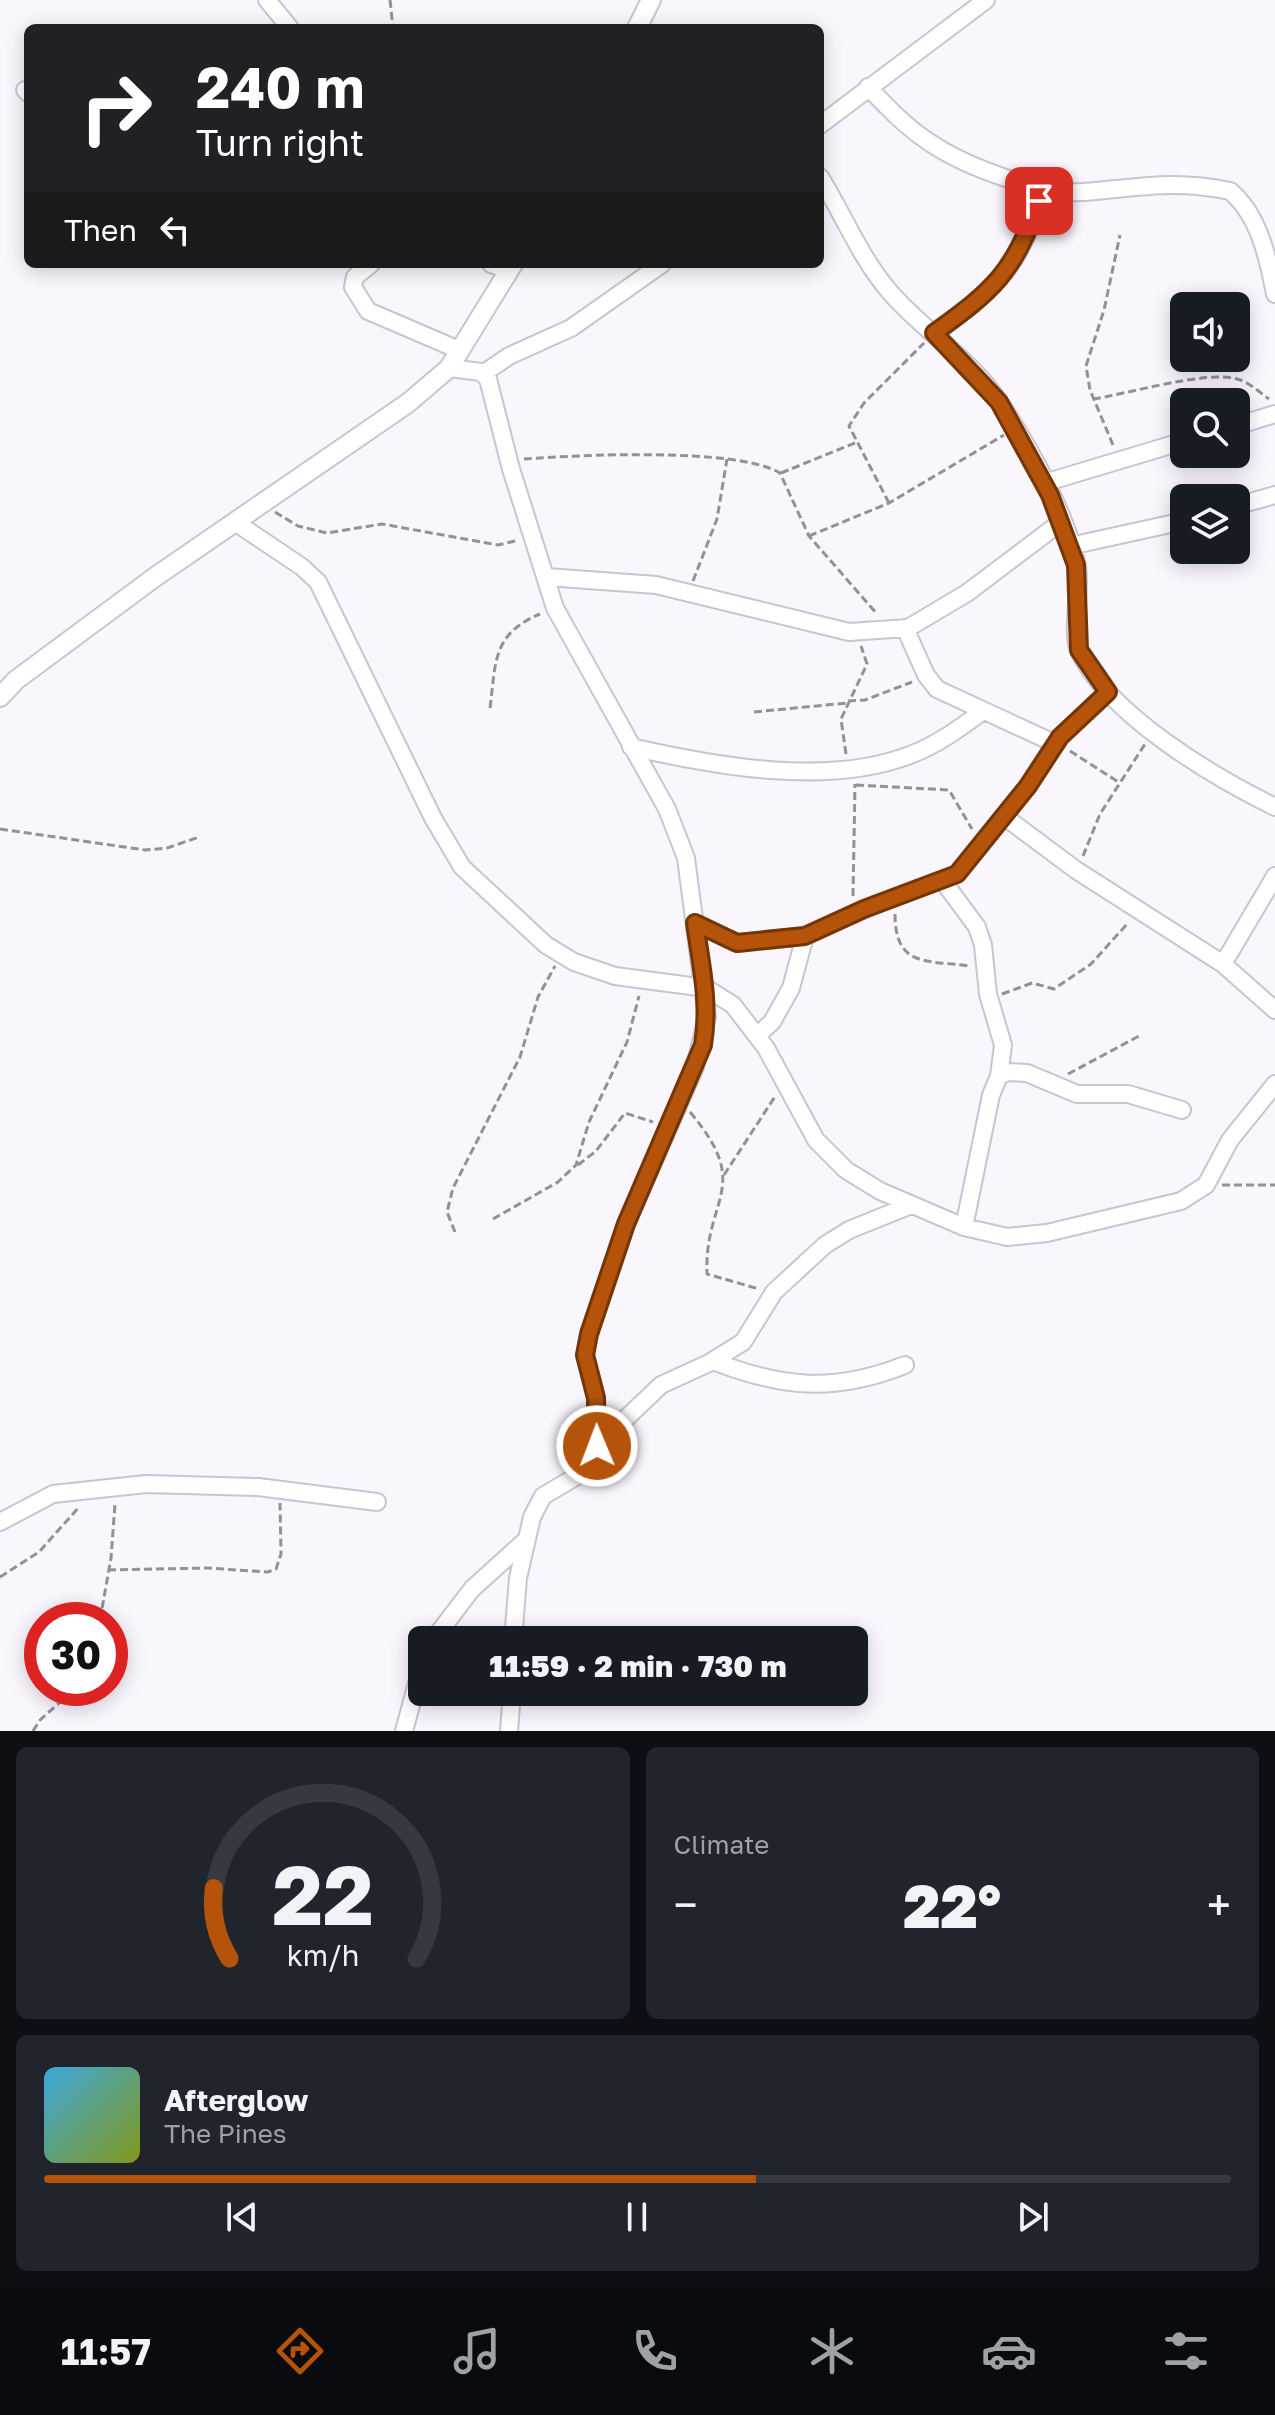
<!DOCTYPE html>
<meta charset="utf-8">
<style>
body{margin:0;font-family:"Golos Text",sans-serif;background:#20242c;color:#f1f3f6;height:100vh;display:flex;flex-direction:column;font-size:30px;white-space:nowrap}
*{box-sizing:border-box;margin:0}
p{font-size:26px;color:#9ea1a6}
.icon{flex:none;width:44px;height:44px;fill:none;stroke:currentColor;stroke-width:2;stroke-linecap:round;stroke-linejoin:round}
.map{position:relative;height:1731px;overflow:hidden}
.side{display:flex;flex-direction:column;gap:16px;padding:16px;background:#0d0f14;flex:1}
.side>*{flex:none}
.guide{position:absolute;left:24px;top:24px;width:800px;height:244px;border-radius:12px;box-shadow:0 4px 20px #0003;background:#202124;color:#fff;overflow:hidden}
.fabs{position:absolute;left:1170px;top:292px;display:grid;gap:16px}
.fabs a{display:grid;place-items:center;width:80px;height:80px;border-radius:12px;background:#171b24;box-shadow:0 4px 20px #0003;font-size:40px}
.speed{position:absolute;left:24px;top:1602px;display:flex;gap:16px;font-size:40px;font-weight:700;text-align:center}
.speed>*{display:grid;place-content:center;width:104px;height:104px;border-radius:50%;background:#171b24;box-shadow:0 4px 20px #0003;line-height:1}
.speed .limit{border:12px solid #d22;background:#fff;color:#111}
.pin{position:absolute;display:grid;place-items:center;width:68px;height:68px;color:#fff;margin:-34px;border-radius:16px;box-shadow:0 4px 12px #0006}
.me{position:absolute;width:88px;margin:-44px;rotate:359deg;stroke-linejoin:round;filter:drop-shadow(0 0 6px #0008)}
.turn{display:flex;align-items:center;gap:28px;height:168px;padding:0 40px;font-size:36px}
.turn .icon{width:104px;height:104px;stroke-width:2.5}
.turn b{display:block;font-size:56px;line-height:68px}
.then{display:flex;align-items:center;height:76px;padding:0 40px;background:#0003;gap:16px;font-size:30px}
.big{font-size:60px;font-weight:800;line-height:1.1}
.side .widget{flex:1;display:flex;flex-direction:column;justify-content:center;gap:12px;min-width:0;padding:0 28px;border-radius:12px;background:#20242c}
.side .dial{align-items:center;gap:0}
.dial svg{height:208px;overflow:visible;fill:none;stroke:#363941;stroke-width:7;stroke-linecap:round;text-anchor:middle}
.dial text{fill:#f1f3f6;stroke:none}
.song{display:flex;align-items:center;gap:24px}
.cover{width:96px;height:96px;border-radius:12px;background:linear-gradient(135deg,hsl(200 70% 55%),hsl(70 70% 35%))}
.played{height:8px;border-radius:4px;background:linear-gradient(90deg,#b45309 60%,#363941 60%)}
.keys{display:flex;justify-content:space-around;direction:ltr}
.heat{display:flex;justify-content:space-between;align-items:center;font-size:44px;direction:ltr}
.side .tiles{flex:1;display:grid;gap:16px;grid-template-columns:1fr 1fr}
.widget:last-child{grid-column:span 2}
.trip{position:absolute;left:408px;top:1626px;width:460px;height:80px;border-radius:12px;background:#171b24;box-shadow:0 4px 20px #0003;font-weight:800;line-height:80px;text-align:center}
.menu{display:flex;height:128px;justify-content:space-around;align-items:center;background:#090b0e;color:#9ea1a6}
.menu .icon{width:56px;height:56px}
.menu .selected{color:#b45309}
.menu b{font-size:36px;color:#f1f3f6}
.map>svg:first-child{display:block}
</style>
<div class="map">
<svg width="1275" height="1731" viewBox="0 0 1275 1731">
<rect width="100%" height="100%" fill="#f9f6fe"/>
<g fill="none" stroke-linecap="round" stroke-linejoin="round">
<defs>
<path id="minor" d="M267 0 290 28
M868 87C888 108 907 128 932 144 967 167 1041 195 1083 192 1138 188 1173 179 1230 191 1259 215 1268 258 1275 294
M25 90 28 93
M820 125 986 0
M820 177C843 214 860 257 889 291 923 331 970 358 999 402 1029 446 1067 515 1077 566 1081 591 1071 633 1079 651 1109 715 1212 776 1275 807
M371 264 355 277 353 287 368 311 459 350
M491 264 509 270
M934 333C994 291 1026 262 1042 187
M449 368 481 372 488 379 511 469 555 608 667 809 686 858 707 1017 695 1067 626 1224 589 1334 585 1355 596 1398 597 1446 590 1462 577 1476 543 1496 532 1517 518 1578 513 1640
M484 373 509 356 571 328 662 264
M1236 426 1275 414
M1044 483 1184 441
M1236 506 1275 495
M235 522 302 567 318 582 433 818 462 867 546 945 574 962 615 976 706 988 733 1005 766 1048 816 1140 846 1170 880 1191 964 1227 1007 1237 1047 1233 1181 1201 1206 1185 1230 1140 1275 1084
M1070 546 1184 521
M547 577 656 585 849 632 908 628 967 593 1061 522
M905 628 926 675 937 689 1056 744
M631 747C715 766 827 787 910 755 937 745 960 728 983 711
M1005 817 1076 870 1223 964 1275 1010
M943 881 977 927 983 945 988 994 1003 1045 999 1076
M695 923 737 943 805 936
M1223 964 1275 876
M757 1036 772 1022 791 988 805 936 869 907 957 874 1028 786 1060 737 1108 692
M964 1227 991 1095 999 1076 1007 1072 1027 1073 1077 1094H1128L1182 1110
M713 1361C782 1388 834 1393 905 1365
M597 1446 661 1385 709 1363 743 1342 774 1292 825 1245 849 1230 911 1205
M0 1522 53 1494 146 1484 258 1487 377 1502
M433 1640 472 1589 525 1541
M404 1731 422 1665
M509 1731 512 1692"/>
<path id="tertiary" d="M637 28 651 0
M0 697 16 680 155 577 408 403 449 368 513 264"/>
</defs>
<use href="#minor" stroke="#c8c4d1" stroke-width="20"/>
<use href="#tertiary" stroke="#c8c4d1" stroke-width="22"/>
<path stroke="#939197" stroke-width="3" stroke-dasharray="8 4" stroke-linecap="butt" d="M390 0 393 28
M1093 399C1127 394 1207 370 1237 379 1249 382 1259 392 1269 399
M1113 445 1090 390 1086 366 1104 310 1120 235
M524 459C578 455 737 447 780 473L809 536 877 614
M781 473 855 443
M889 503 849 426 864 403 924 343
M275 512 298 526 327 533 382 524 498 545 519 540
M809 536 889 503 1004 435
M693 581 717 519 727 459
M848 701 865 700 912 682
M490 708C496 662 492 634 540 614
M754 712 847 703
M1070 751 1120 783
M846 754 841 719 867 664 861 646
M856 785 949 790 972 829
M0 829 145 850 167 848 199 837
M1083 856 1100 814 1145 744
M853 896 855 784
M895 914C895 968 927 960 970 966
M1002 994 1032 983 1054 989 1091 964 1128 923
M1068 1074 1139 1036
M690 1112C754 1188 704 1197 707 1274L759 1289
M578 1165 596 1151 625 1113 653 1122
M724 1175 776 1095
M1222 1185H1275
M493 1219 558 1182 576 1165 589 1122 627 1042 639 996
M455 1232 447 1212 453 1188 520 1057 538 997 555 966
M108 1570 207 1568 268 1572 276 1569 281 1554 280 1503
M0 1577 39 1552 80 1506
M100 1620 111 1558 115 1504
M33 1731 40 1720 76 1688"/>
<use href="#minor" stroke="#fff" stroke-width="16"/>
<use href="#tertiary" stroke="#fff" stroke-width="18"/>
</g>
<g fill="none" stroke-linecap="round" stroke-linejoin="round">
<defs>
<path id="route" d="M597 1446 596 1398 585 1355 589 1334 626 1224 703 1045C710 1002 701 965 695 923L737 943 805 936 864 909 957 874 1028 786 1060 737 1108 692 1079 650 1076 565 1050 495 999 402 934 333C994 290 1014 272 1039 201"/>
</defs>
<use href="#route" stroke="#753606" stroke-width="20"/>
<use href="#route" stroke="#b45309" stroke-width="14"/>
</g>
</svg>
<div class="fabs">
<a><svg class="icon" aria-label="sound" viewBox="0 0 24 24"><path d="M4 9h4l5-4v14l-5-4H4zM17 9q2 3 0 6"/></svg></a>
<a><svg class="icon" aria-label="search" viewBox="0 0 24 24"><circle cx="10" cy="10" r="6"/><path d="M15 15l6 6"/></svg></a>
<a><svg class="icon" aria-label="layers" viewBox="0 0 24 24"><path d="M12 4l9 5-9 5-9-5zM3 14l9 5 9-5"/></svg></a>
</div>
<div class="speed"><div class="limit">30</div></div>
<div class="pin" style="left:1039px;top:201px;background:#d93025"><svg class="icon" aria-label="arrive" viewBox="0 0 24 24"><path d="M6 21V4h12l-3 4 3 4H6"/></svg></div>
<svg class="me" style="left:597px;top:1446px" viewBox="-20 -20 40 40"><circle r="17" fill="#b45309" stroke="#fff" stroke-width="3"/><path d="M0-11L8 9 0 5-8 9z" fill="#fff"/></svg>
<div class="trip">11:59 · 2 min · 730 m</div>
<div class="guide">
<div class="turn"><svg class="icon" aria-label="right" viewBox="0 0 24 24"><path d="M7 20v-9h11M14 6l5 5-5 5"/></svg><div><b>240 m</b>Turn right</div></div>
<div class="then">Then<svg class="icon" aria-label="left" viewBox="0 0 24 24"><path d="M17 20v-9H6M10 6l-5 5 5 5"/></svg></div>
</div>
</div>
<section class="side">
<div class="tiles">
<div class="widget dial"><svg viewBox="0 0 100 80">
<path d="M14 69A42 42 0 1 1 86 69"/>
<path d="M14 69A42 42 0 0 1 8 42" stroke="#b45309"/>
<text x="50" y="56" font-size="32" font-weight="700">22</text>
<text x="50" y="72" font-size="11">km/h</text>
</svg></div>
<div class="widget"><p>Climate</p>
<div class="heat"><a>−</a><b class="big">22°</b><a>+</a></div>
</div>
<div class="widget">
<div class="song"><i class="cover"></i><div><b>Afterglow</b><p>The Pines</p></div></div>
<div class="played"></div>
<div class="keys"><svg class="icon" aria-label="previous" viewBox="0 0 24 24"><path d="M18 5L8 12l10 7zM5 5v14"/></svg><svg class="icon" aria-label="pause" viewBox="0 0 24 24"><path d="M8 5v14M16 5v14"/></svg><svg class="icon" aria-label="next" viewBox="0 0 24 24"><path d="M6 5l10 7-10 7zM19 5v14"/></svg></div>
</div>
</div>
</section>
<nav class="menu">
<b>11:57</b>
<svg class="icon selected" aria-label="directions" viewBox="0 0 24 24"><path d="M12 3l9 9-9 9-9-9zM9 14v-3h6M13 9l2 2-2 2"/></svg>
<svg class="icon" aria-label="music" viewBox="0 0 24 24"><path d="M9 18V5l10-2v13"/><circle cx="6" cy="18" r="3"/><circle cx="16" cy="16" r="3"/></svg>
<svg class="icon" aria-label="phone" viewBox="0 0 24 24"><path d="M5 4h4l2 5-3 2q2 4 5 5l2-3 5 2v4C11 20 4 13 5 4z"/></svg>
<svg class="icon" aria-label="climate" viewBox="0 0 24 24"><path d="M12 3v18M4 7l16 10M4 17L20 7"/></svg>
<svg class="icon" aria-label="car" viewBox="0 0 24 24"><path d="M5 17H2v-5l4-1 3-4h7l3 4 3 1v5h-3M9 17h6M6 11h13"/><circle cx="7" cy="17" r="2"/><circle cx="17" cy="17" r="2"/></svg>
<svg class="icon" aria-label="filters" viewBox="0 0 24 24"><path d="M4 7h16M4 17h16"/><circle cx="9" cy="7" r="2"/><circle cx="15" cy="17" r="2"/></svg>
</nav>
